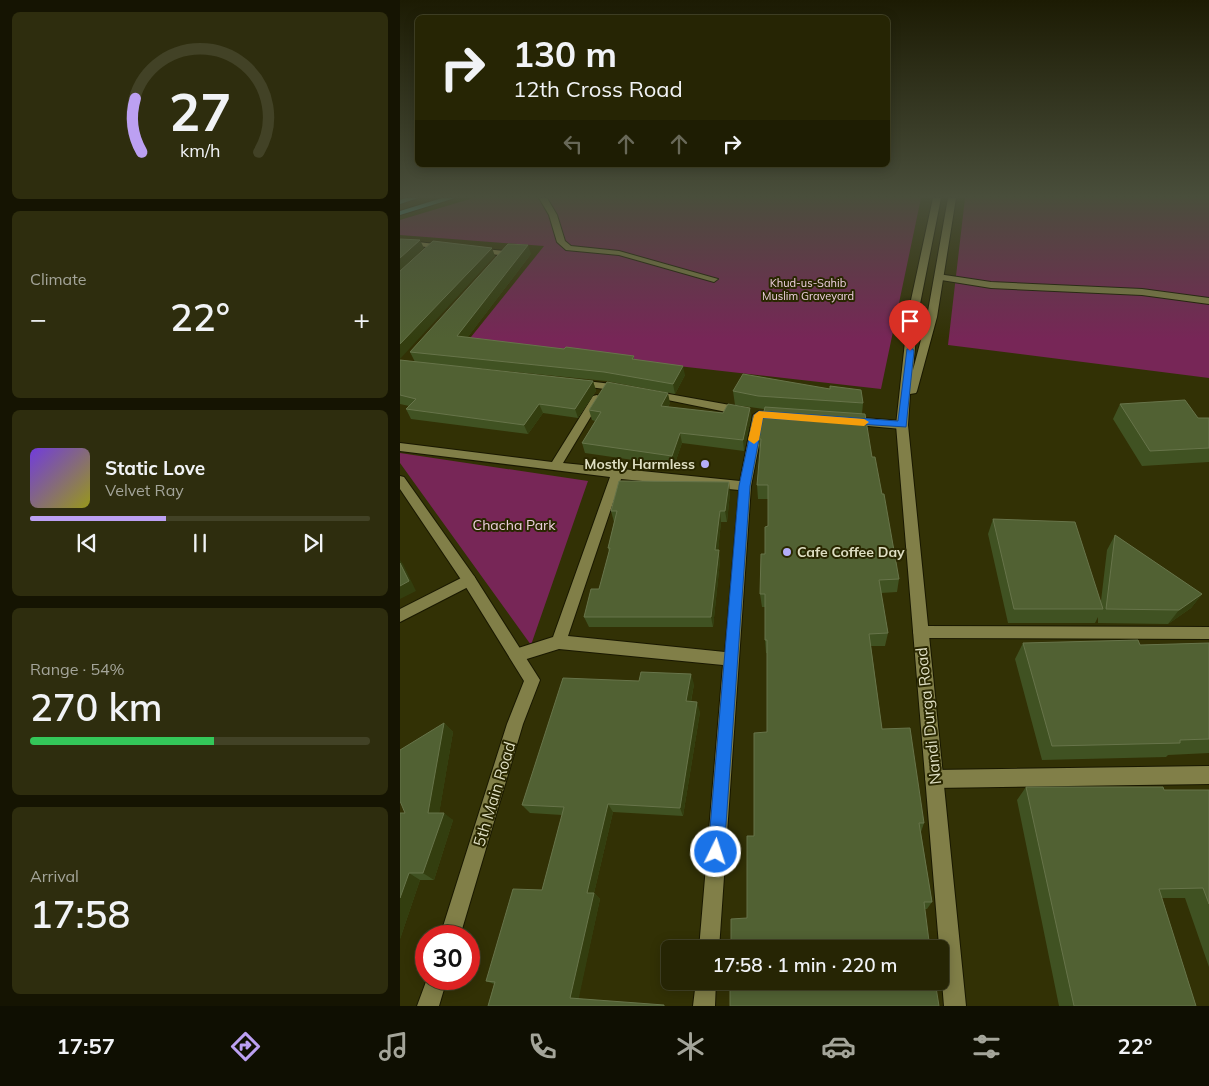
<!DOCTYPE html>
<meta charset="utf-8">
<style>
body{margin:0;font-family:Mulish,sans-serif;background:#2e2d0e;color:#f1f3f6;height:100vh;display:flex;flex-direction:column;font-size:19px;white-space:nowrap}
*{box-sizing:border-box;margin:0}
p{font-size:16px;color:#a4a59a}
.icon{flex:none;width:28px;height:28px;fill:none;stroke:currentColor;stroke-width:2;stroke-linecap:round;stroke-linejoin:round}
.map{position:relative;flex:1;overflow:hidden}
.panel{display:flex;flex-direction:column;gap:12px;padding:12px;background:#151402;width:400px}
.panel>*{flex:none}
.banner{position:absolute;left:15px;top:15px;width:475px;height:152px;border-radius:8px;box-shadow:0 2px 12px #0003,0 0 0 1px #424226;background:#262504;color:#f1f3f6;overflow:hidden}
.speed{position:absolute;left:15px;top:925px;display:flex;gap:10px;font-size:25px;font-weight:700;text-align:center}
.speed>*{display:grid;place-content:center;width:65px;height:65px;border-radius:50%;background:#262504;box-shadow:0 2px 12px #0003,0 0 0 1px #424226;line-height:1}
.speed .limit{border:8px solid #d22;background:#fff;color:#111}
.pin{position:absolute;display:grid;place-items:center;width:42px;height:42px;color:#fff;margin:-51px -21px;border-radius:50% 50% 50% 0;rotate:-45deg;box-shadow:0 0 5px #0007}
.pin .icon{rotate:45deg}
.me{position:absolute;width:55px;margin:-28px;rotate:4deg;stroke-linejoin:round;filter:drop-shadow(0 0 4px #0008)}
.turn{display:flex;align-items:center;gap:18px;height:105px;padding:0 15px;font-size:22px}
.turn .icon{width:65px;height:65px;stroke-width:2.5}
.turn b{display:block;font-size:35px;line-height:42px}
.lanes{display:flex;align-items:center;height:48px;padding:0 15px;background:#0003;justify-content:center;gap:25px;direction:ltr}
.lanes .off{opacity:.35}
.big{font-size:38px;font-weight:600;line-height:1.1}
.panel .widget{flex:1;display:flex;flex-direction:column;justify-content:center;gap:8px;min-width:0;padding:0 18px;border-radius:8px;background:#2e2d0e}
.panel .dial{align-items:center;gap:0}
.dial svg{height:130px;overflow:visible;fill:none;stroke:#424226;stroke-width:7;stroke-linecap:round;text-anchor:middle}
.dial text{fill:#f1f3f6;stroke:none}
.song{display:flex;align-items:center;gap:15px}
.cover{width:60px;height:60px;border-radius:8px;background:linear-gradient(135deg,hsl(260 70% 55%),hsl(60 70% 35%))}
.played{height:5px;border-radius:2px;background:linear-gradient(90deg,#bca0f2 40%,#424226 40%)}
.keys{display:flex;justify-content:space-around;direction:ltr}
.heat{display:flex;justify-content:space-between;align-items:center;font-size:28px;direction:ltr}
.charge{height:8px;border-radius:4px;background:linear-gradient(90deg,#34c759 54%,#424226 0)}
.trip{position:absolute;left:261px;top:940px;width:288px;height:50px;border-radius:8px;background:#262504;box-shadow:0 2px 12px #0003,0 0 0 1px #424226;font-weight:600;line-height:50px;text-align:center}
.tab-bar{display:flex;height:80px;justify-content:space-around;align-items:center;background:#0f0f02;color:#a4a59a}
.tab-bar .icon{width:35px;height:35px}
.tab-bar .selected{color:#bca0f2}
.tab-bar b{font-size:22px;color:#f1f3f6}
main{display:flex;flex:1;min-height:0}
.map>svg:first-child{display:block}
</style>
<main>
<section class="panel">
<div class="widget dial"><svg viewBox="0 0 100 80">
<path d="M14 69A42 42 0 1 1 86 69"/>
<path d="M14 69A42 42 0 0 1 10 36" stroke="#bca0f2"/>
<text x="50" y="56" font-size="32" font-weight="700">27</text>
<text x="50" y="72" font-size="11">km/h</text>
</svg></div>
<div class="widget"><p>Climate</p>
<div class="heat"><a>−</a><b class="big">22°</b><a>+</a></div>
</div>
<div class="widget">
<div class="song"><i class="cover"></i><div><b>Static Love</b><p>Velvet Ray</p></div></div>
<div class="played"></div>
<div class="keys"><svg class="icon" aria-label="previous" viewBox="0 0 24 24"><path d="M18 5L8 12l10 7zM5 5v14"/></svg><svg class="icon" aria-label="pause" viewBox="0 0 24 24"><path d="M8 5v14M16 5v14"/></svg><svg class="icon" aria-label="next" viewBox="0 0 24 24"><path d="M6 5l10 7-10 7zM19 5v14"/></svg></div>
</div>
<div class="widget"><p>Range · 54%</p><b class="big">270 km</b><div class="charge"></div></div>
<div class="widget"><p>Arrival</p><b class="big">17:58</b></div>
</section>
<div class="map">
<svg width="809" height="1006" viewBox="0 0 809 1006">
<rect width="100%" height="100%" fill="#323105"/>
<path fill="#772657" d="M73 198H521L481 389 67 342 144 246 0 235V220Z
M565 198H809V378L548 345Z
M0 453 188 481 131 645 0 463Z"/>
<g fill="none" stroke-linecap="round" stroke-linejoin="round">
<defs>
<path id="service" d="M139 198H147L157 215 165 241 171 246 219 251 318 279 314 282 219 255 166 250 157 242 149 215Z
M538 274 591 282 742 289 809 298V304L742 295 591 288 535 279V275Z
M520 626 809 627V639L520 638 515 637 513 632 515 627Z
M809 766V784L534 788 528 785 525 779 528 773 534 770Z"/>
<path id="minor" d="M0 240 44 245 48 247 44 249 0 244Z
M74 248 105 251 109 253 101 263 98 264 94 261 99 255 74 252Z
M178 380 220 385 225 388 220 391 174 385 173 383Z
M252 391 341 407 346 411 341 415 248 396 247 394 248 392Z
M197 395 202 398 163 463 340 481 353 415 359 411 365 415 351 486 319 949H299L323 665 159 649 117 662 112 660 109 655 112 650 153 637 210 477 0 451V443L152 462 193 396ZM221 479 339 490 325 652 168 636Z
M450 417 502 421 508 425 502 429 446 424 444 421Z
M69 574 74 576 76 580 74 584 0 622V609Z
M296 981H316L315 1006H293Z"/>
<path id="tertiary" d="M0 476 4 477 74 576 140 680 123 724 60 936H40L107 724 124 681 64 584 0 489Z
M27 979H47L39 1006H17Z"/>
<path id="secondary" d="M533 198H541L518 314 513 370 527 317 548 198H556L537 317 517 391 516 393 510 394 508 425 566 1006H544L496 425 508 314Z"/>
<path id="primary" d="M5 198H18L0 204V200Z
M42 198H55L0 215V211Z"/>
</defs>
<use href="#service" stroke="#191800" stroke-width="2"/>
<use href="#minor" stroke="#191800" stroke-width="2"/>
<use href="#tertiary" stroke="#191800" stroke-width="2"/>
<use href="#secondary" stroke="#191800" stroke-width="2"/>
<use href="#primary" stroke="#191800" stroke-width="2"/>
<use href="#service" fill="#817f48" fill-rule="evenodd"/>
<use href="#minor" fill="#817f48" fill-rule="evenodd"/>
<use href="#tertiary" fill="#817f48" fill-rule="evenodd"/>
<use href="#secondary" fill="#817f48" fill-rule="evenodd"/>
<use href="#primary" fill="#40a4ad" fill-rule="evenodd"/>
</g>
<path fill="#405222" d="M131 254 67 338 164 349 234 356V359L285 375 275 394 206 381 15 362 10 352Z
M0 360 193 381 196 391 178 418 143 413 128 434 11 419 6 409 9 406 0 404Z
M333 391 463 403 462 414 472 457 482 494 499 579 497 592 481 593 488 633 485 646H471L482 729 524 823 521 832 532 902 527 909 347 918 354 836 367 732V653H366L365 640V607H362L360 594 368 526V499H358L357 485 360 452 358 439 364 409 335 405Z
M270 403 268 407 323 413 350 408 351 418 344 451 282 443 274 466 185 453 182 443 195 421 192 420 189 410Z
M720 404 798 418H809V462L742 466 713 419Z
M330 493 327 522H321L318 550 320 561 313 627H189L184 617 199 589 209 552 208 548 214 522 211 511Z
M593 519 701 601 707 550 715 535 802 594 791 608 768 624 698 623V617L695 623H608L588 534Z
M623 643 740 645 809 643V753L768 755 766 757 642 760 615 659Z
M294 684 291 702 300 712 283 816 213 812 194 893 200 899 178 999 88 1006 94 984 86 981 142 890 162 815 130 813 122 805Z
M44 723 53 732 39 813 53 820 34 880H20L0 939 5 813Z
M626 787 764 790H809V967L785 898H762L796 1006H659L617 800Z"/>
<path fill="#333e0f" d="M20 240 24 248 0 271V258Z
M128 245 131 254 61 346 57 336Z
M92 248 95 256 0 359V344Z
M283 366 285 375 275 394 273 384Z
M193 381 196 391 178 418 175 409Z
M268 393 270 403 263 416 261 406Z
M139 404 143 413 128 434 124 425Z
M350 408 351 418 344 451 343 440Z
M280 433 282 443 274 466 272 456Z
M329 482 330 493 327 522 325 511Z
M320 511 321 522 317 561 315 550Z
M319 550 320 561 313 627 311 617Z
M0 560 3 564 16 591 0 599Z
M802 594 791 608 768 624 779 610Z
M291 674 294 684 289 711 286 701Z
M297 702 300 712 283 816 280 808Z
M44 723 53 732 38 820 28 813Z
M208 804 213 812 194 893 200 899 178 1002 170 998 187 893Z
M44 813 53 820 34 880 23 873Z
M9 873 20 880 0 939V898Z"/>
<path fill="#516133" stroke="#67744a" d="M0 239 20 240 0 258Z
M33 241 92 248 0 344V271Z
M108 244 128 245 57 336 164 349 166 347 234 356 232 359 283 366 273 384 204 372 10 352Z
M0 360 193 381 175 409 139 404 124 425 6 409 16 399 0 395Z
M343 374 430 389V386L461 390 463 403 358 396 333 391Z
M207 382 268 393 261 406 323 413 328 404 350 408 343 440 280 433 272 456 182 443 201 412 189 410Z
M785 400 798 418H809V448L750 451 720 404Z
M365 407 465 414 472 457H475L482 494H484L499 579 479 580 488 633 469 634 482 729 510 728 524 823H519L532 902H524L530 949H331V919L347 918V836H354V733L367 732V640H365V594H360L361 554H365V527L368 526V485H357L361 439H358Z
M219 481 329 482 325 511H320L315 550H319L311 617H184L191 589H199L210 548H208L217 511H211Z
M593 519 675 522 703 609H614Z
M715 535 802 594 779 610 706 609Z
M0 563 9 581 0 586Z
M738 640 740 645 809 643V739L780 740V743L652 746 623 643Z
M241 672 291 674 286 701 297 702 280 808 208 804 187 893H194L170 998 264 1005V1006H88L95 982 86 981 113 889 142 890 164 807 122 805 163 678 239 681Z
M44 723 28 813H44L23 873H9L0 898V813H5L0 801V750Z
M626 787H763L764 790H809V904L803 888 759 889 796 1006H674Z
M330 981H535L539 1006H330Z"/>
<linearGradient id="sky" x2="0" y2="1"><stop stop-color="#1c1b03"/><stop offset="0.58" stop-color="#494e3b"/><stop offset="1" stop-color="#494e3b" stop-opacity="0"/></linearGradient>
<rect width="809" height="339" fill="url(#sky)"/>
<path fill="#1a73e8" stroke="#114b97" d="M507 349H513L514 351 506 427 363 418 350 486 324 852 322 858 316 861 310 858 308 852 339 486 354 415 359 411 498 421Z"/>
<path fill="#f59e0b" d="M359 411 464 419 469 422 464 426 363 418 359 440 354 444 348 440 354 415Z"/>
<g fill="#b3adf9" stroke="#292700" stroke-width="2">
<circle cx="305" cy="464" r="5"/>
<circle cx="387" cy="552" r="5"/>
</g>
<g text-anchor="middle" stroke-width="4" stroke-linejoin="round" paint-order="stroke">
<g font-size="11" fill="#edd0de" stroke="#292700">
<text x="408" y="287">Khud-us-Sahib<tspan x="408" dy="13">Muslim Graveyard</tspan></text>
</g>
<g font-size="14" font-weight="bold" fill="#dedec2" stroke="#292700" text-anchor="end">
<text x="295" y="469">Mostly Harmless</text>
<text x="397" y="557" text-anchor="start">Cafe Coffee Day</text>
</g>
<g font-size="14" fill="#edd0de" stroke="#292700">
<text x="114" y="530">Chacha Park</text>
</g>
<g font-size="16" fill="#dedec2" stroke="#292700">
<text transform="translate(528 716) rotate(-96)" y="6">Nandi Durga Road</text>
<text transform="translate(94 794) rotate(-73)" y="6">5th Main Road</text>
</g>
</g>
</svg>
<div class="speed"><div class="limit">30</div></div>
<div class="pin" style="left:510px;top:351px;background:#d93025"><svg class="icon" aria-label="arrive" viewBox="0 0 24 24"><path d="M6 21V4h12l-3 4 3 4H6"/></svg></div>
<svg class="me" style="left:316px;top:852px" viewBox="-20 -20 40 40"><circle r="17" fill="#1a73e8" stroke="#fff" stroke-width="3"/><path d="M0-11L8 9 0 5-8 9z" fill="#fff"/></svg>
<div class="trip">17:58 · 1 min · 220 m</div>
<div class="banner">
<div class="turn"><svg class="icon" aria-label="right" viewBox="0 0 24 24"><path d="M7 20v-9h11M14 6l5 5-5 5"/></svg><div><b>130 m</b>12th Cross Road</div></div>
<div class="lanes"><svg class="icon off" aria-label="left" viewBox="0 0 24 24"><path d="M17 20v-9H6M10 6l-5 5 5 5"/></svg><svg class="icon off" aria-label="ahead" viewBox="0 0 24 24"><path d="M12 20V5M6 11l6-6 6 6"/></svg><svg class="icon off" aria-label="ahead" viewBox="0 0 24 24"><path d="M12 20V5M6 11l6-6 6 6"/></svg><svg class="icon" aria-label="right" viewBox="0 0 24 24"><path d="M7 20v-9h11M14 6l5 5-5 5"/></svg></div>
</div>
</div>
</main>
<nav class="tab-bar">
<b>17:57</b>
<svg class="icon selected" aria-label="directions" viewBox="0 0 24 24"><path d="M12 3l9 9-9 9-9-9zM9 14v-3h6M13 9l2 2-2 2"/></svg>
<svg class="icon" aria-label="music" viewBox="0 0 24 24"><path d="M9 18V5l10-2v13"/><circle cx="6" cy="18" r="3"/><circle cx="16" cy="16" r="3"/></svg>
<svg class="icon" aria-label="phone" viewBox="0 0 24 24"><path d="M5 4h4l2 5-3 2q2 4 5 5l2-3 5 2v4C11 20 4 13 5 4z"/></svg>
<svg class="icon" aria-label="climate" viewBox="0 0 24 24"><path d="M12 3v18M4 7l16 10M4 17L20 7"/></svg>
<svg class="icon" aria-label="car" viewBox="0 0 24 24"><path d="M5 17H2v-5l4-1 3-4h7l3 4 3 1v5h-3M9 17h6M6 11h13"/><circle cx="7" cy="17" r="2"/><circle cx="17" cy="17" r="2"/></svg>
<svg class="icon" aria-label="filters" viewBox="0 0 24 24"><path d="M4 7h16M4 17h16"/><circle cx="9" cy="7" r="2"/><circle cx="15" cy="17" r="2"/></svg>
<b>22°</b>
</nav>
